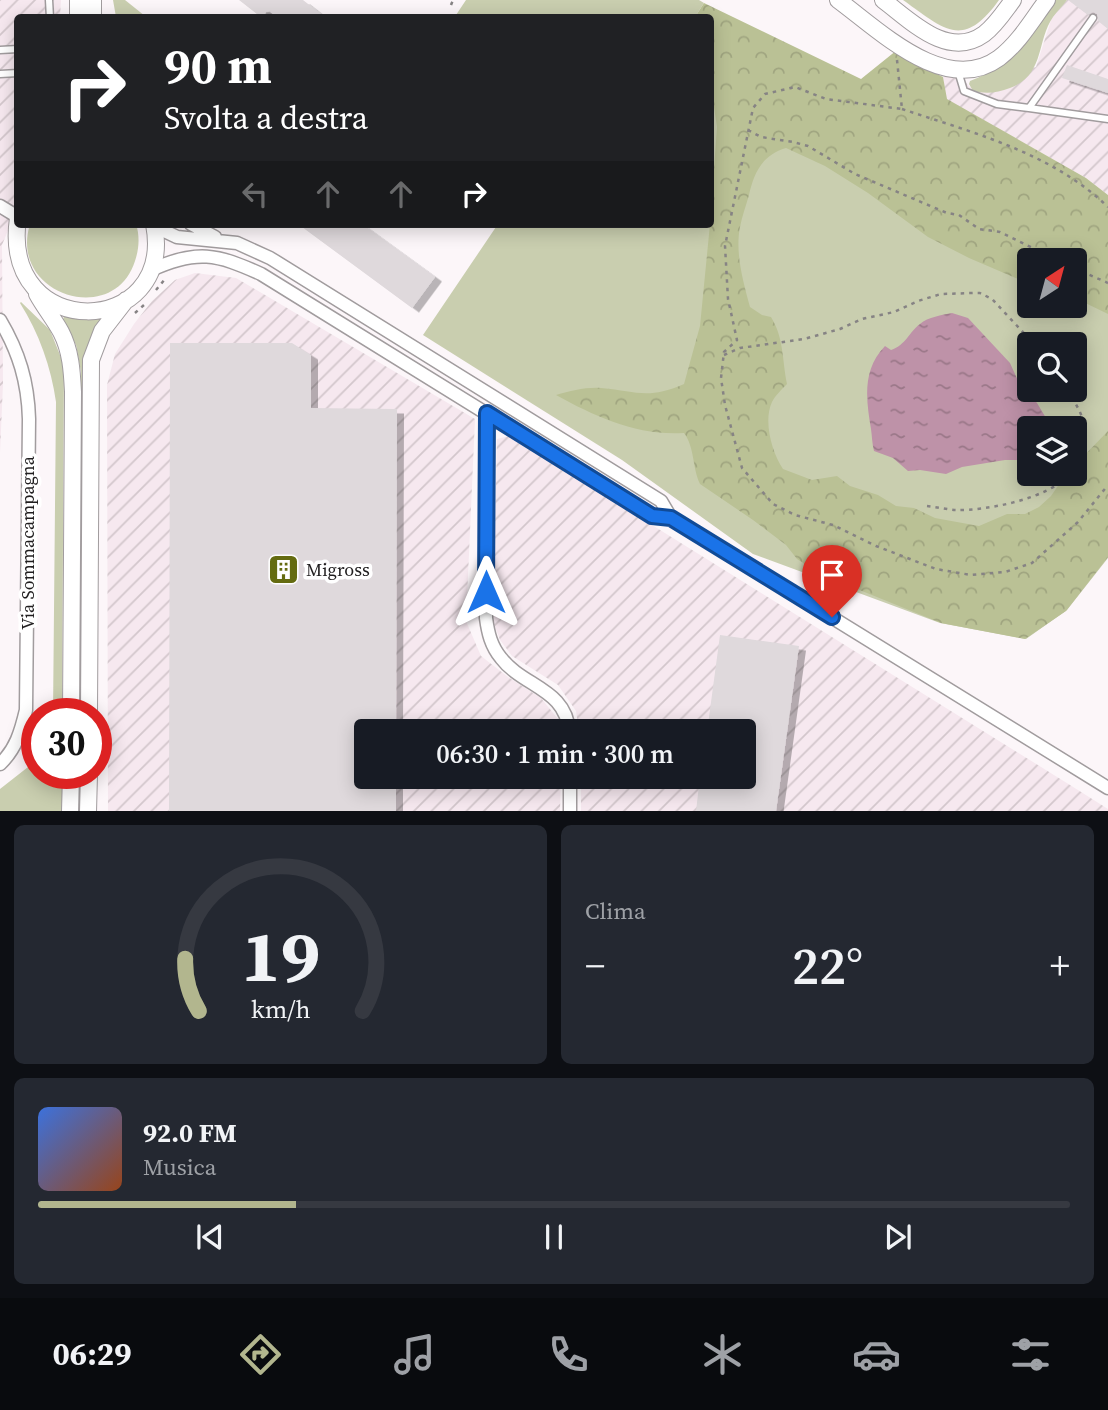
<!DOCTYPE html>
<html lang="it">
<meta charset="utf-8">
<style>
body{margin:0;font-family:"Source Serif 4",serif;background:#242831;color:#f1f3f6;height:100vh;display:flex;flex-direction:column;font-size:26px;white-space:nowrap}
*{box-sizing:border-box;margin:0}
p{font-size:23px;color:#9ea1a6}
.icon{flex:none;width:38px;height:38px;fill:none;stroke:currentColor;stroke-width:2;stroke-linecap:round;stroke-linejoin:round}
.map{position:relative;height:811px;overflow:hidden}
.details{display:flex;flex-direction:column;gap:14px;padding:14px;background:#0d0f14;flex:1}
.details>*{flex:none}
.hud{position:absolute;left:14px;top:14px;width:700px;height:214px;border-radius:7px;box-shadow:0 4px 18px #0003;background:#202124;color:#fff;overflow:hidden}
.needle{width:46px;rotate:36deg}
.fabs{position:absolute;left:1017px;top:248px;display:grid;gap:14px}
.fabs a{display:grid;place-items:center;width:70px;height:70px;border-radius:7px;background:#171b24;box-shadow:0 4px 18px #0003;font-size:35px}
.speed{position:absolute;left:21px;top:698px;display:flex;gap:14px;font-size:35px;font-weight:700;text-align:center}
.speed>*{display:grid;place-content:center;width:91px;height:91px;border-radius:50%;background:#171b24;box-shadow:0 4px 18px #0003;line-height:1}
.speed .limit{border:10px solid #d22;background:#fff;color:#111}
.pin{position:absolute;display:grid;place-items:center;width:60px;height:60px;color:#fff;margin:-72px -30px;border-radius:50% 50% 50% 0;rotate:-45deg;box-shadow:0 0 7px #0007}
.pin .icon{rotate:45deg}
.me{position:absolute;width:77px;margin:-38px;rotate:0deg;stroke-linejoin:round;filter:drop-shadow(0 0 5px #0008)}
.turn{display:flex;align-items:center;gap:24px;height:147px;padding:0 35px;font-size:32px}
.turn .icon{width:91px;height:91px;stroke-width:2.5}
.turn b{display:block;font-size:49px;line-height:60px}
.lanes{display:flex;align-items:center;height:66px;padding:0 35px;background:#0003;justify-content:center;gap:35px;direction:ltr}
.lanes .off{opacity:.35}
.big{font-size:52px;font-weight:600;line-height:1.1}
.details .widget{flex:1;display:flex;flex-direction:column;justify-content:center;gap:10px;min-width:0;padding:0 24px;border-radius:10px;background:#242831}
.details .dial{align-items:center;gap:0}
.dial svg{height:182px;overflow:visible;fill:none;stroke:#363941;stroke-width:7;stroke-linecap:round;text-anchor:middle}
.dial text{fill:#f1f3f6;stroke:none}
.song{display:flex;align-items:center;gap:21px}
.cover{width:84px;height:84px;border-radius:10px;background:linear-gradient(135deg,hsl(220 70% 55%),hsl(20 70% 35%))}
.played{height:7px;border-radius:4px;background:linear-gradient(90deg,#b2b68e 25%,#363941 25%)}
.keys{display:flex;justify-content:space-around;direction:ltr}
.heat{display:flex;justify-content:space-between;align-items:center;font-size:38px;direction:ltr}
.details .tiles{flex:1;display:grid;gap:14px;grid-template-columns:1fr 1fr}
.widget:last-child{grid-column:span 2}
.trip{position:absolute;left:354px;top:719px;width:402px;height:70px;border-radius:7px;background:#171b24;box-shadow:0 4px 18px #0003;font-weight:600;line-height:70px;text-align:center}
.dock{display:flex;height:112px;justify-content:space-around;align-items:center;background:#090b0e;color:#9ea1a6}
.dock .icon{width:49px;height:49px}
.dock .on{color:#b2b68e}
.dock b{font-size:32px;color:#f1f3f6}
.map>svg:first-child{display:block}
</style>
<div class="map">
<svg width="1108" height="812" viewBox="0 0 1108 812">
<defs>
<pattern id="industrial-furrows" width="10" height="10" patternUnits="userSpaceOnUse" patternTransform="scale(1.75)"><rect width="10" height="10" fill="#f6e8ef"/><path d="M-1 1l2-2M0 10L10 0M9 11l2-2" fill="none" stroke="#d3c7cc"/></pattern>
<pattern id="forest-crowns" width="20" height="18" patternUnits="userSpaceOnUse" patternTransform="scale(1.75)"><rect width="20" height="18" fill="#bac195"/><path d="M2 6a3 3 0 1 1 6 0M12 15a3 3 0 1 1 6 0" fill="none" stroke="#a0a580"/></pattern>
<pattern id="water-ripples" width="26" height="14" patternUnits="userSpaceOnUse" patternTransform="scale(1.75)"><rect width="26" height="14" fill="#be92a8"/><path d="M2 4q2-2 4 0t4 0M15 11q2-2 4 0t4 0" fill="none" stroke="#9a7788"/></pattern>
<filter id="shadow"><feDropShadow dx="7" dy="4.5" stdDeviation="0" flood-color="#0004"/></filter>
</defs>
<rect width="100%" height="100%" fill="#fcf6f9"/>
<path fill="url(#industrial-furrows)" d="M0 0H61L60 17 18 18V206L2 245 3 384 0 453Z
M1067 0H1108V195L1086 178 946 99 943 77H960L970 87 1036 67 1052 17Z
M195 273 236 278 475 419 466 621 481 656 508 677 541 698 562 724V732H366V777H561L560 811 108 812 107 385 115 354 134 324 152 301 175 280Z
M509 436 1070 785 1108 809V811H581V777H744V732L579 731 576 711 558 685 512 656 500 640 493 621 497 439Z"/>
<path fill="#c9ceaf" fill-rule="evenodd" d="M113 0H125L145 16 116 17Z
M466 0H699L704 3 695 17 454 18Z
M903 0H999C963 50 945 30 903 0Z
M1056 0H1067C1063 6 1057 11 1053 17 1036 42 1045 75 1010 88 997 93 986 94 973 91L969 84 970 81C1016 63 1028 39 1056 0Z
M711 56 1108 214V558L1067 610 1026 639 940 623 753 554 622 460 423 335 498 224H710ZM1029 261H1074V306H1029ZM1029 345H1074V390H1029ZM1029 429H1074V474H1029Z
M30 224H136C140 236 139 249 135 261 114 328 8 295 30 224Z
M21 302 50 330 64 365 62 714H53L56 402C51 367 39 333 20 303Z
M102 315 103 317 94 330 82 714H79L81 372 76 345 63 320 64 316 86 318Z
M37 760V774H62L63 811 0 812V789Z"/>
<path fill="url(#forest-crowns)" d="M704 3 861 79 897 50 913 62 943 77 947 99 1086 178 1108 195V314L1075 298 1074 261H1029V283H1027L969 258 928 237 868 193 825 166 786 148C762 155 754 173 749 195 746 206 742 216 740 227 735 253 743 281 750 307L762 315 771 317C784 338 782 359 787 384 782 389 775 396 772 402 763 421 772 453 783 469L812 480 837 476 850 486 878 495 896 506 914 508 935 518 979 526 1007 514H1025L1039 507 1051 496 1066 474H1074L1075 465 1108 431V557L1066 611 1025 639 941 623 820 574 797 559 786 545 753 520 700 484C692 467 695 448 684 433 637 436 596 417 556 395 571 391 585 387 601 388 637 391 647 400 684 384L700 326 710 224 717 127 711 87 710 18 695 17Z"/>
<path fill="url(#water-ripples)" d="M952 313 968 318 1010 363 1019 383 1037 403 1046 418 1048 429H1029V460H1005L962 467 946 474 920 470 908 471 893 458 874 451C872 443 872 436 871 429 866 399 862 370 885 346L891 350C906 345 909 332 920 324 928 317 942 315 952 313Z"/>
<path fill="#dfd9dc" filter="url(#shadow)" d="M239 0H303L326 18H275L270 11 266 12 262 18Z
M1068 0H1108V29L1098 21 1097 14 1093 12 1088 15Z
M1067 65 1108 79V93L1062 78Z
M298 224H362L435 277 412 308Z
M170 343H292L311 355V408L397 409 396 732H366V777H396V811H169Z
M720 635 799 646 776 811H696L700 777H744V732H707Z"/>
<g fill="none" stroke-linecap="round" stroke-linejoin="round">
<defs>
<path id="service" d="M49 0 50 18
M269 18V17
M0 50 18 49
M958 71 964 91 997 104 1029 108 1093 18
M0 74 18 73
M1029 108 1108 119"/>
<path id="minor" d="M0 206 18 217
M191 224 215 237
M151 270C197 249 217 254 261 274L652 516 671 518 661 501 270 258 237 243 177 237 154 226
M0 320C19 352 28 382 29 419L26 710C21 731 16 749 0 764
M487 413 486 618C488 633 491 646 501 658 523 687 567 689 569 732
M671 518 1108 788
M570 812V777"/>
<path id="tertiary" d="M838 0C879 30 946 97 999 58 1019 43 1032 20 1047 0
M883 0C911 21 948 60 984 34 996 25 1004 12 1013 0
M78 18V0
M93 18V0
M18 218C0 344 176 339 154 224
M37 294C44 307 54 319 61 332 71 351 72 372 73 392L71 714
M89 714 91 360 102 331 126 300
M70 812 71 774
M88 812 89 774"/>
</defs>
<use href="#service" stroke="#a19c9e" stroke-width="9"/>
<use href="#minor" stroke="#a19c9e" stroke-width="15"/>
<use href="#tertiary" stroke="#a19c9e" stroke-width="18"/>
<path stroke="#868384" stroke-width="2.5" stroke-dasharray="3.5 5" stroke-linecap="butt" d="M451 5 453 0
M897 60 902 109 826 99 795 87 765 94 753 108 725 246 728 299 737 340 724 352 721 378 725 405 742 468 773 504 795 515 833 525 876 546 936 569 971 575 1005 572 1032 563 1078 522 1108 485
M902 109C974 133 1052 153 1108 207
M748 130 761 137 793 142 808 146 855 174 947 213 959 215 979 229 1000 232 1059 261
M1074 268 1108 283
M156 290 165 279
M135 313 145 304
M724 355 740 348 804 339 840 329 862 319 894 312 918 301 941 294 973 293H980L992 299 1035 345
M1067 390C1086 418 1093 437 1074 468
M927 506C936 507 945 509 954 510 986 511 1048 499 1070 474
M102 766V720"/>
<use href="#service" stroke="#fff" stroke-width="6"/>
<use href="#minor" stroke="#fff" stroke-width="12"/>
<use href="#tertiary" stroke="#fff" stroke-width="16"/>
</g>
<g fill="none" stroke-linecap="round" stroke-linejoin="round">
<defs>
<path id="route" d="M486 592 487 413 652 516 671 518 832 617"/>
</defs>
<use href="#route" stroke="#114b97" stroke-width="18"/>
<use href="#route" stroke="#1a73e8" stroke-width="12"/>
</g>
<defs>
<symbol id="building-square" viewBox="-11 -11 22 22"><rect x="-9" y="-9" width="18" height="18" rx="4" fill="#646b10" stroke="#fff"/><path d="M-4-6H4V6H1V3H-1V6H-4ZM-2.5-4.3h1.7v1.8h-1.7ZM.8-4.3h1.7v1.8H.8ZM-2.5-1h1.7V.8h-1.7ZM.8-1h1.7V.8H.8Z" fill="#fff"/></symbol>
</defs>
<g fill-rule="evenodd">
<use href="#building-square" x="266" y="552" width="35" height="35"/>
</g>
<g text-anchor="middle" stroke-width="7" stroke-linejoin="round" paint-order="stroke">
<g font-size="18" fill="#201e1f" stroke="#fff">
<text transform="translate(28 543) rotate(-90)" y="6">Via Sommacampagna</text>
</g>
<g font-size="18" fill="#201e1f" stroke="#fff" text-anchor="start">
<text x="306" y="576">Migross</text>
</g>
</g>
</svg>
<div class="fabs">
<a><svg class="needle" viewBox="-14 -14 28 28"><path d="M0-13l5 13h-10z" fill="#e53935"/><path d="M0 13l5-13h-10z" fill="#9ea1a6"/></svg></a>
<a><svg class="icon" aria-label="search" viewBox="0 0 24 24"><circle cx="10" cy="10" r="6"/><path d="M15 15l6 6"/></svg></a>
<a><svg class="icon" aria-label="layers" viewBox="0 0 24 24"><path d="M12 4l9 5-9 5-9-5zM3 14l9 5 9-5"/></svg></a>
</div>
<div class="speed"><div class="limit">30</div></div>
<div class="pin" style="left:832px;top:617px;background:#d93025"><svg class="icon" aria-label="arrive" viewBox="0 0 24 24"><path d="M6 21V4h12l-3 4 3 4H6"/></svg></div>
<svg class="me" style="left:486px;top:592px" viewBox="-20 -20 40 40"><path d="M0-17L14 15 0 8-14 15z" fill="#1a73e8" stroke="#fff" stroke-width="4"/></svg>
<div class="trip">06:30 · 1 min · 300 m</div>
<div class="hud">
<div class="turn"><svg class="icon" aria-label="right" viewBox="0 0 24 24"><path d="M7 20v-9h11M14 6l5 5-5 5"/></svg><div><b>90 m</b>Svolta a destra</div></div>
<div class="lanes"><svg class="icon off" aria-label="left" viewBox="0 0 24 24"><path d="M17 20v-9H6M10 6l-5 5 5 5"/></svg><svg class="icon off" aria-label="ahead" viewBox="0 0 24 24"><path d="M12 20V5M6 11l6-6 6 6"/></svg><svg class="icon off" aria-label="ahead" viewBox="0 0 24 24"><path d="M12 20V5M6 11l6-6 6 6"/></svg><svg class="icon" aria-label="right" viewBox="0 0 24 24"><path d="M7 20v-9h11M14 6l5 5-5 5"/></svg></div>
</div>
</div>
<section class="details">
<div class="tiles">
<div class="widget dial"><svg viewBox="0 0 100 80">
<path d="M14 69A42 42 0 1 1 86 69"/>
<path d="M14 69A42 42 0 0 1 8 46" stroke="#b2b68e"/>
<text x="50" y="56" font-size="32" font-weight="700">19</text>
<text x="50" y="72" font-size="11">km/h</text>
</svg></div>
<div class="widget"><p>Clima</p>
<div class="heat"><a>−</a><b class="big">22°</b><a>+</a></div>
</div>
<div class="widget">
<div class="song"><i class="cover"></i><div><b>92.0 FM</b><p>Musica</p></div></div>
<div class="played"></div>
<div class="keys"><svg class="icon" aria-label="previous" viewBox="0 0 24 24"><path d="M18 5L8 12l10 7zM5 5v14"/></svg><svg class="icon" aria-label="pause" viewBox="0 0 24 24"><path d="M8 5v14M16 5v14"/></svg><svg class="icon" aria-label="next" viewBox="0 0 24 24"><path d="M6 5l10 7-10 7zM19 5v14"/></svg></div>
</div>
</div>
</section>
<nav class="dock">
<b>06:29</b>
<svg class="icon on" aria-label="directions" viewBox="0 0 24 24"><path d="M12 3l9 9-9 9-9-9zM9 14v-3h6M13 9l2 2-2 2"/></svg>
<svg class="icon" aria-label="music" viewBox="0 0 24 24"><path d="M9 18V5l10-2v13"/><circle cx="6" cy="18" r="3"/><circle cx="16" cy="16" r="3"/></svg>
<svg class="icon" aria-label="phone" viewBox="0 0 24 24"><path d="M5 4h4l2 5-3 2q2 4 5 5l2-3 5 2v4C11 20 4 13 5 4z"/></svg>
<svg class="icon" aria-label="climate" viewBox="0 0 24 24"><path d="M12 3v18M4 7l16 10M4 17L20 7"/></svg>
<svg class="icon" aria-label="car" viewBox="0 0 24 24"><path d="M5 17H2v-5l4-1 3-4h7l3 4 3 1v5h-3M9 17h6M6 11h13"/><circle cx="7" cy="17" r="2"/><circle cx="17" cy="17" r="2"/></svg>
<svg class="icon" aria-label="filters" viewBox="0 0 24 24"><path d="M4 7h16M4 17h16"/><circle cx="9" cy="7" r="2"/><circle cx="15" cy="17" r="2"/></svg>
</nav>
